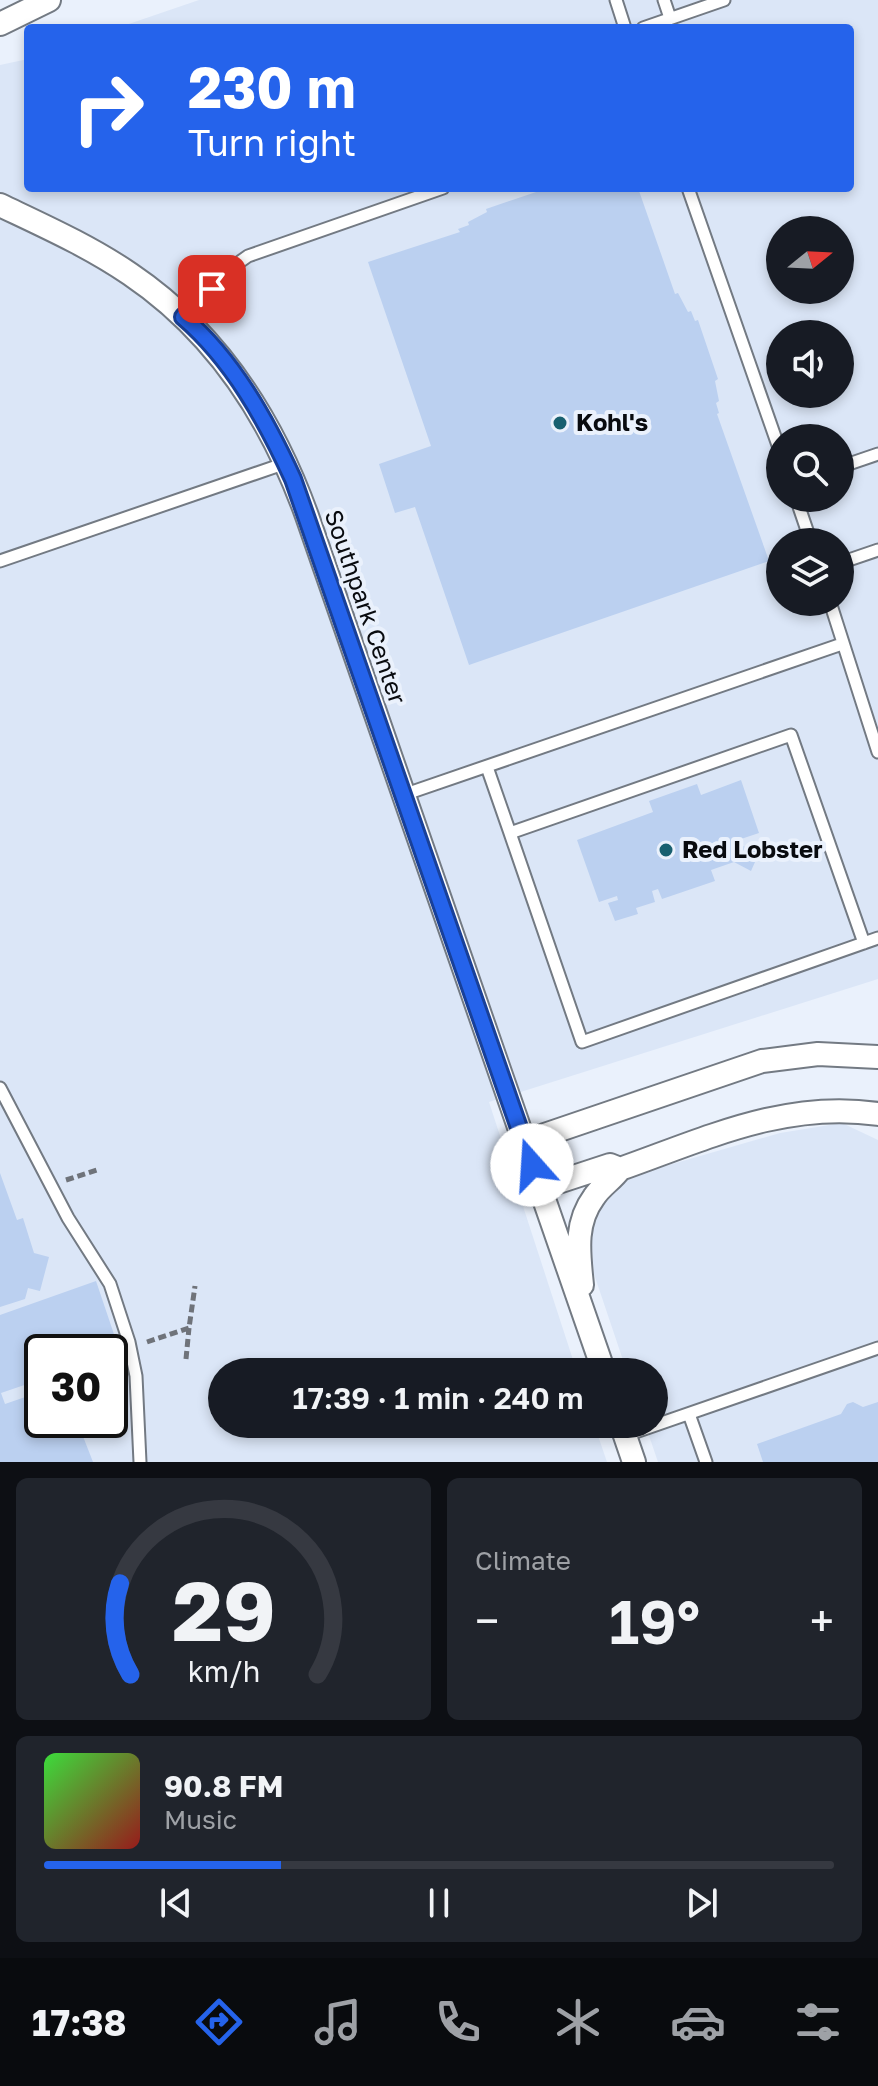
<!DOCTYPE html>
<meta charset="utf-8">
<style>
body{margin:0;font-family:"Golos Text",sans-serif;background:#20242c;color:#f1f3f6;height:100vh;display:flex;flex-direction:column;font-size:30px;white-space:nowrap}
*{box-sizing:border-box;margin:0}
p{font-size:26px;color:#9ea1a6}
.icon{flex:none;width:44px;height:44px;fill:none;stroke:currentColor;stroke-width:2;stroke-linecap:round;stroke-linejoin:round}
.map{position:relative;height:1462px;overflow:hidden}
.panel{display:flex;flex-direction:column;gap:16px;padding:16px;background:#0d0f14;flex:1}
.panel>*{flex:none}
.guide{position:absolute;left:24px;top:24px;width:830px;height:168px;border-radius:8px;box-shadow:0 4px 12px #0003;background:#2563eb;color:#fff;overflow:hidden}
.needle{width:52px;rotate:72deg}
.tools{position:absolute;left:766px;top:216px;display:grid;gap:16px}
.tools a{display:grid;place-items:center;width:88px;height:88px;border-radius:50%;background:#171b24;box-shadow:0 4px 12px #0003;font-size:40px}
.speed{position:absolute;left:24px;top:1334px;display:flex;gap:16px;font-size:40px;font-weight:700;text-align:center}
.speed>*{display:grid;place-content:center;width:104px;height:104px;border-radius:50%;background:#171b24;box-shadow:0 4px 12px #0003;line-height:1}
.speed .limit{border:4px solid #111;border-radius:12px;background:#fff;color:#111}
.pin{position:absolute;display:grid;place-items:center;width:68px;height:68px;color:#fff;margin:-34px;border-radius:16px;box-shadow:0 4px 12px #0006}
.me{position:absolute;width:88px;margin:-44px;rotate:341deg;stroke-linejoin:round;filter:drop-shadow(0 0 6px #0008)}
.turn{display:flex;align-items:center;gap:28px;height:168px;padding:0 32px;font-size:36px}
.turn .icon{width:104px;height:104px;stroke-width:2.5}
.turn b{display:block;font-size:56px;line-height:68px}
.big{font-size:60px;font-weight:600;line-height:1.1}
.panel .card{flex:1;display:flex;flex-direction:column;justify-content:center;gap:12px;min-width:0;padding:0 28px;border-radius:12px;background:#20242c}
.panel .dial{align-items:center;gap:0}
.dial svg{height:208px;overflow:visible;fill:none;stroke:#363941;stroke-width:7;stroke-linecap:round;text-anchor:middle}
.dial text{fill:#f1f3f6;stroke:none}
.song{display:flex;align-items:center;gap:24px}
.cover{width:96px;height:96px;border-radius:12px;background:linear-gradient(135deg,hsl(120 70% 55%),hsl(0 70% 35%))}
.played{height:8px;border-radius:4px;background:linear-gradient(90deg,#2563eb 30%,#363941 30%)}
.keys{display:flex;justify-content:space-around;direction:ltr}
.heat{display:flex;justify-content:space-between;align-items:center;font-size:44px;direction:ltr}
.panel .tiles{flex:1;display:grid;gap:16px;grid-template-columns:1fr 1fr}
.card:last-child{grid-column:span 2}
.trip{position:absolute;left:208px;top:1358px;width:460px;height:80px;border-radius:40px;background:#171b24;box-shadow:0 4px 12px #0003;font-weight:600;line-height:80px;text-align:center}
.tabs{display:flex;height:128px;justify-content:space-around;align-items:center;background:#090b0e;color:#9ea1a6}
.tabs .icon{width:56px;height:56px}
.tabs .current{color:#2563eb}
.tabs b{font-size:36px;color:#f1f3f6}
.map>svg:first-child{display:block}
</style>
<div class="map">
<svg width="878" height="1462" viewBox="0 0 878 1462">
<rect width="100%" height="100%" fill="#eaf1fc"/>
<path fill="#dbe6f7" fill-rule="evenodd" d="M199 0H878V979L489 1102 577 1372H222V1424H594L607 1462H0V65L28 59V188H850V28H117ZM780 230H840V290H780ZM780 334H840V394H780ZM780 438H840V498H780ZM780 542H840V602H780ZM42 1352H110V1420H42Z
M842 1123 878 1140V1462H658L645 1424H654V1372H627L594 1274 591 1233 604 1202 631 1176 780 1133Z"/>
<path fill="#bbd0f0" d="M555 188 557 191 565 188 568 191 575 188 579 190 585 188H638L675 294 678 293 688 312 691 311 695 321 698 320 718 379 715 381 719 401 716 403 719 413 717 414 769 561 469 665 415 507 395 513 379 464 431 446 368 262 460 232 458 229 469 225 468 222 487 212 486 209 545 189 546 192Z
M741 780 759 833 741 839 743 846 759 853 751 871 734 862 711 870 715 881 662 899 658 889 652 891 655 902 636 908 638 914 615 921 608 903 618 900 617 896 599 902 577 840 653 812 649 801 697 784 701 795Z
M0 1173 17 1220 23 1218 34 1253 49 1257 40 1291 28 1288 25 1299 0 1307Z
M96 1281 120 1352 110 1356V1352H42V1379L1 1393 5 1404 34 1394 40 1398 42 1395V1420L77 1421 93 1462H0V1315Z
M853 1402 863 1407 878 1402V1462H763L757 1444 841 1414 847 1404Z"/>
<g fill="none" stroke-linecap="round" stroke-linejoin="round">
<defs>
<path id="service" d="M616 0 625 28
M664 0 670 18
M643 28 724 0
M688 188 780 451
M183 317 234 266 248 256 443 188
M840 467 878 454
M796 498 811 542
M0 561 286 463
M840 563 878 550
M830 602 878 752
M487 767 510 833
M403 795 842 644
M864 943 791 735 510 833 582 1042 878 938
M0 1088 68 1218 110 1284 129 1342 136 1376 140 1462
M689 1414 706 1462
M624 1436 878 1348"/>
<path id="minor" d="M0 24 49 0
M0 205C44 226 89 246 130 274 216 332 272 419 307 516L604 1372
M524 1142 762 1061 818 1054 878 1057
M540 1188 610 1165 620 1169C705 1139 786 1100 878 1114
M582 1285C579 1254 574 1224 594 1197 601 1186 612 1180 620 1169
M621 1424 634 1462"/>
</defs>
<use href="#service" stroke="#737a83" stroke-width="15"/>
<use href="#minor" stroke="#737a83" stroke-width="26"/>
<path stroke="#6f737a" stroke-width="5" stroke-dasharray="8 4" stroke-linecap="butt" d="M66 1180 97 1170
M147 1342 189 1328 195 1286
M186 1359 189 1328"/>
<use href="#service" stroke="#fff" stroke-width="11"/>
<use href="#minor" stroke="#fff" stroke-width="22"/>
</g>
<g fill="none" stroke-linecap="round" stroke-linejoin="round">
<defs>
<path id="route" d="M212 289 183 317C233 360 266 420 293 479L532 1165"/>
</defs>
<use href="#route" stroke="#184099" stroke-width="20"/>
<use href="#route" stroke="#2563eb" stroke-width="14"/>
</g>
<g fill="#186070" stroke="#eaf1fc" stroke-width="3">
<circle cx="560" cy="423" r="8"/>
<circle cx="666" cy="850" r="8"/>
</g>
<g text-anchor="middle" stroke-width="8" stroke-linejoin="round" paint-order="stroke">
<g font-size="24" font-weight="bold" fill="#090b0f" stroke="#eaf1fc" text-anchor="start">
<text x="576" y="431">Kohl's</text>
<text x="682" y="858">Red Lobster</text>
</g>
<g font-size="24" fill="#090b0f" stroke="#eaf1fc">
<text transform="translate(365 607) rotate(71)" y="8">Southpark Center</text>
</g>
</g>
</svg>
<div class="tools">
<a><svg class="needle" viewBox="-14 -14 28 28"><path d="M0-13l5 13h-10z" fill="#e53935"/><path d="M0 13l5-13h-10z" fill="#9ea1a6"/></svg></a>
<a><svg class="icon" aria-label="sound" viewBox="0 0 24 24"><path d="M4 9h4l5-4v14l-5-4H4zM17 9q2 3 0 6"/></svg></a>
<a><svg class="icon" aria-label="search" viewBox="0 0 24 24"><circle cx="10" cy="10" r="6"/><path d="M15 15l6 6"/></svg></a>
<a><svg class="icon" aria-label="layers" viewBox="0 0 24 24"><path d="M12 4l9 5-9 5-9-5zM3 14l9 5 9-5"/></svg></a>
</div>
<div class="speed"><div class="limit">30</div></div>
<div class="pin" style="left:212px;top:289px;background:#d93025"><svg class="icon" aria-label="arrive" viewBox="0 0 24 24"><path d="M6 21V4h12l-3 4 3 4H6"/></svg></div>
<svg class="me" style="left:532px;top:1165px" viewBox="-20 -20 40 40"><circle r="19" fill="#fff"/><path d="M0-13L10 11 0 6-10 11z" fill="#2563eb"/></svg>
<div class="trip">17:39 · 1 min · 240 m</div>
<div class="guide">
<div class="turn"><svg class="icon" aria-label="right" viewBox="0 0 24 24"><path d="M7 20v-9h11M14 6l5 5-5 5"/></svg><div><b>230 m</b>Turn right</div></div>
</div>
</div>
<section class="panel">
<div class="tiles">
<div class="card dial"><svg viewBox="0 0 100 80">
<path d="M14 69A42 42 0 1 1 86 69"/>
<path d="M14 69A42 42 0 0 1 10 34" stroke="#2563eb"/>
<text x="50" y="56" font-size="32" font-weight="700">29</text>
<text x="50" y="72" font-size="11">km/h</text>
</svg></div>
<div class="card"><p>Climate</p>
<div class="heat"><a>−</a><b class="big">19°</b><a>+</a></div>
</div>
<div class="card">
<div class="song"><i class="cover"></i><div><b>90.8 FM</b><p>Music</p></div></div>
<div class="played"></div>
<div class="keys"><svg class="icon" aria-label="previous" viewBox="0 0 24 24"><path d="M18 5L8 12l10 7zM5 5v14"/></svg><svg class="icon" aria-label="pause" viewBox="0 0 24 24"><path d="M8 5v14M16 5v14"/></svg><svg class="icon" aria-label="next" viewBox="0 0 24 24"><path d="M6 5l10 7-10 7zM19 5v14"/></svg></div>
</div>
</div>
</section>
<nav class="tabs">
<b>17:38</b>
<svg class="icon current" aria-label="directions" viewBox="0 0 24 24"><path d="M12 3l9 9-9 9-9-9zM9 14v-3h6M13 9l2 2-2 2"/></svg>
<svg class="icon" aria-label="music" viewBox="0 0 24 24"><path d="M9 18V5l10-2v13"/><circle cx="6" cy="18" r="3"/><circle cx="16" cy="16" r="3"/></svg>
<svg class="icon" aria-label="phone" viewBox="0 0 24 24"><path d="M5 4h4l2 5-3 2q2 4 5 5l2-3 5 2v4C11 20 4 13 5 4z"/></svg>
<svg class="icon" aria-label="climate" viewBox="0 0 24 24"><path d="M12 3v18M4 7l16 10M4 17L20 7"/></svg>
<svg class="icon" aria-label="car" viewBox="0 0 24 24"><path d="M5 17H2v-5l4-1 3-4h7l3 4 3 1v5h-3M9 17h6M6 11h13"/><circle cx="7" cy="17" r="2"/><circle cx="17" cy="17" r="2"/></svg>
<svg class="icon" aria-label="filters" viewBox="0 0 24 24"><path d="M4 7h16M4 17h16"/><circle cx="9" cy="7" r="2"/><circle cx="15" cy="17" r="2"/></svg>
</nav>
